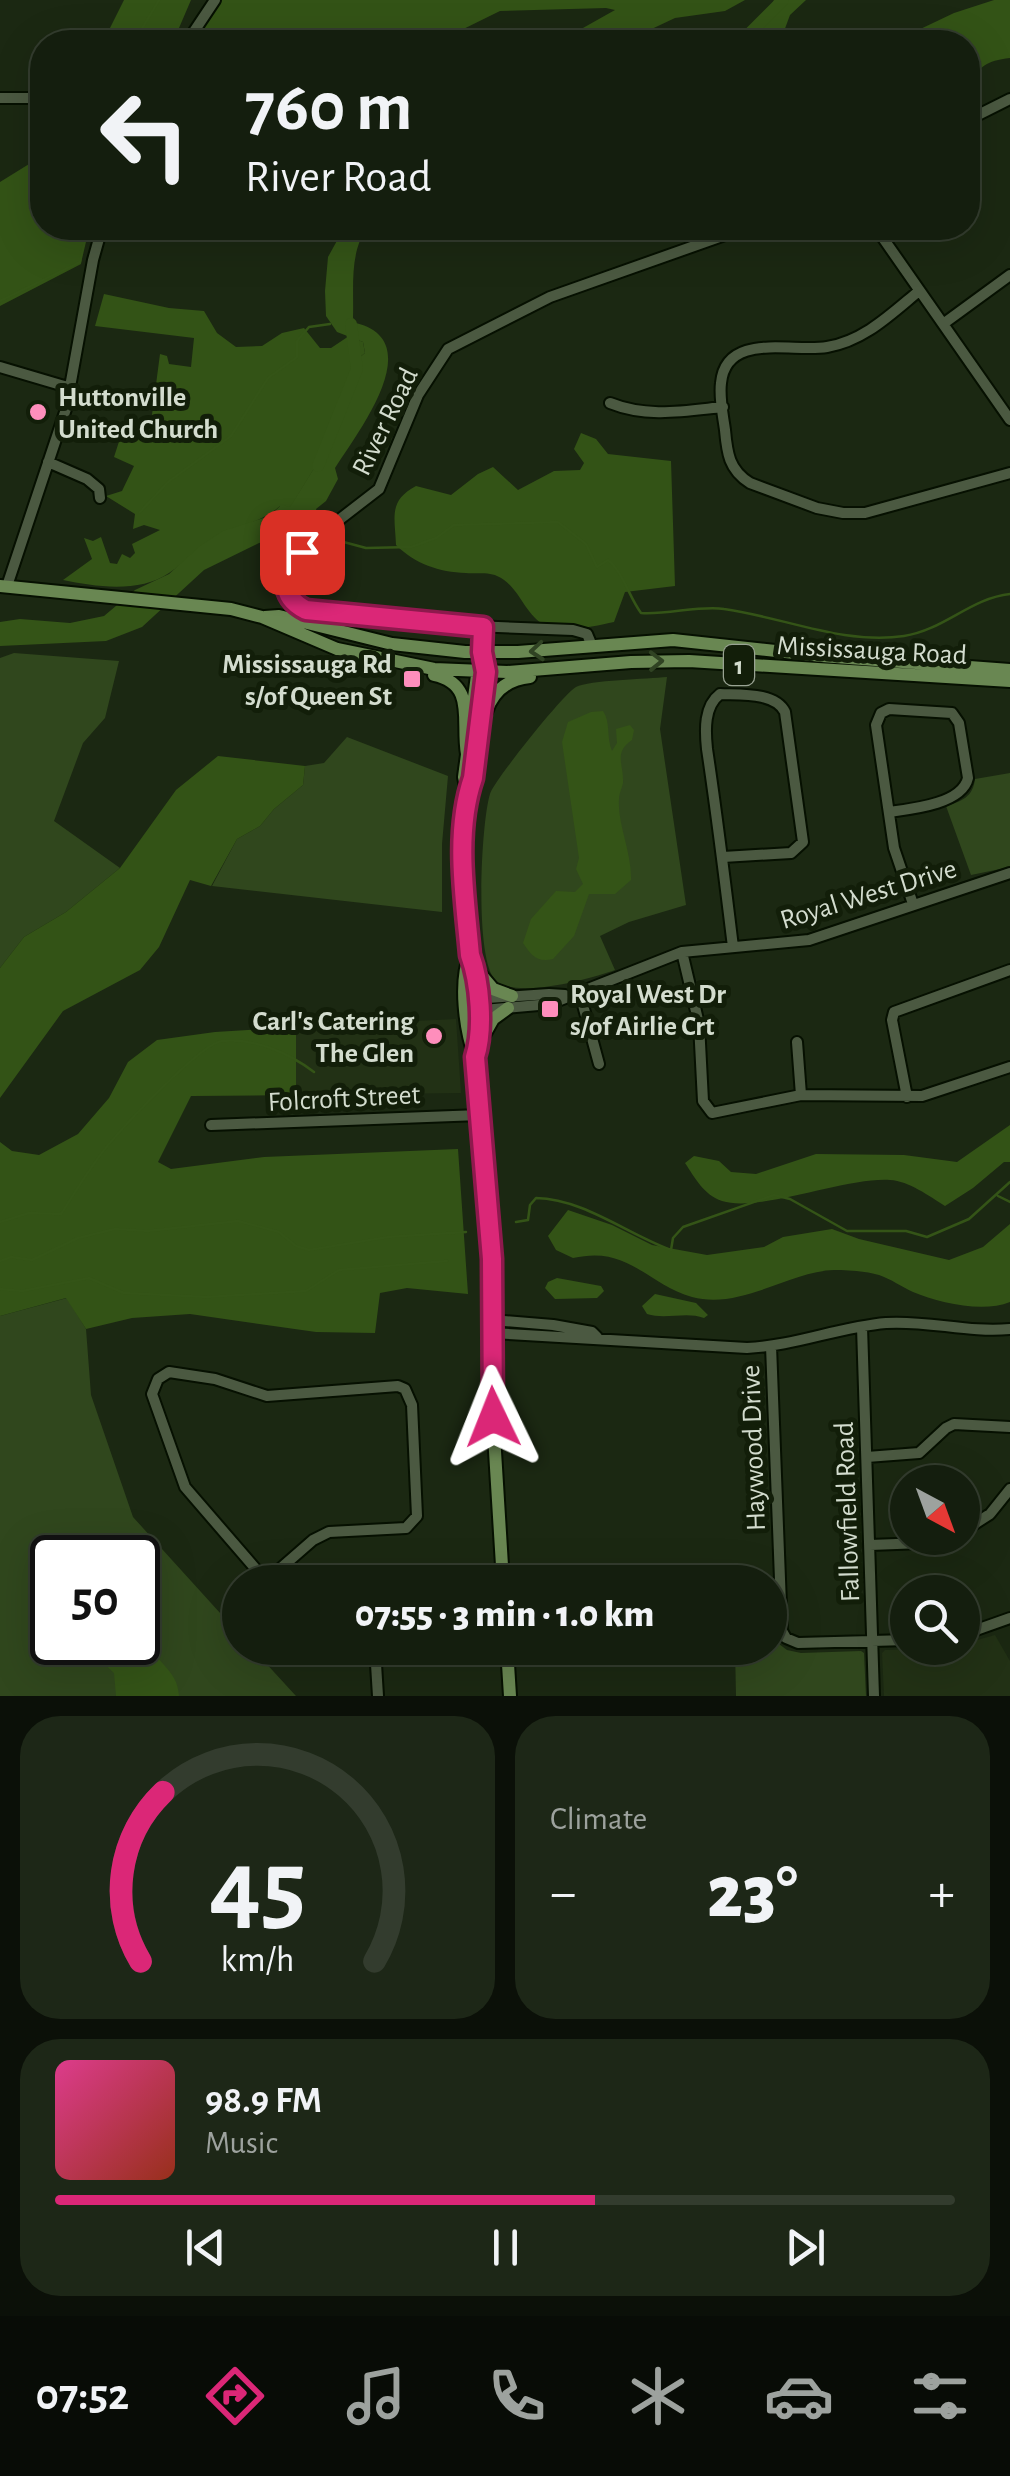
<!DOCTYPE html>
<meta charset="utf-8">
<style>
body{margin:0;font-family:"Alegreya Sans",sans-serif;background:#1d2717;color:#f1f3f6;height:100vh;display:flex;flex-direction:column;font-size:38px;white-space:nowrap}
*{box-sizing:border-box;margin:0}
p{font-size:32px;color:#9da29e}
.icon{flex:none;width:55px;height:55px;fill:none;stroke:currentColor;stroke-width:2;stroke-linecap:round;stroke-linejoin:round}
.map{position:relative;height:1696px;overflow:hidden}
.side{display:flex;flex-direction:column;gap:20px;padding:20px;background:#0b1008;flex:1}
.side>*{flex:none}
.top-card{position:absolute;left:30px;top:30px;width:950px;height:210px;border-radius:40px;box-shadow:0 10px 40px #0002,0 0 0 2px #333c2e;background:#141e0e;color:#f1f3f6;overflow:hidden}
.needle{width:65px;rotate:139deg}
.buttons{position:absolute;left:890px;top:1465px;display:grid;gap:20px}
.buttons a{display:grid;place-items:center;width:90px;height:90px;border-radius:50%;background:#141e0e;box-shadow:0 10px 40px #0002,0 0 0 2px #333c2e;font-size:50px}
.speed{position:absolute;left:30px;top:1535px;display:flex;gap:20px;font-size:50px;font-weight:700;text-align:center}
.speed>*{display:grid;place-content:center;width:130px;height:130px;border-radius:50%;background:#141e0e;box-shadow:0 10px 40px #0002,0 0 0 2px #333c2e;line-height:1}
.speed .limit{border:5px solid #111;border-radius:15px;background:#fff;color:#111}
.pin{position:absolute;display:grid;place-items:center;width:85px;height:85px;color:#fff;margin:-42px;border-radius:20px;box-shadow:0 5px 15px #0006}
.me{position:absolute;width:110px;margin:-55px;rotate:358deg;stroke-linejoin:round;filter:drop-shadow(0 0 8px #0008)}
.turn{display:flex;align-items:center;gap:35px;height:210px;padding:0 50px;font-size:45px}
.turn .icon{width:130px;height:130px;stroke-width:2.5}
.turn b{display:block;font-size:70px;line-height:85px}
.big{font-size:75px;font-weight:800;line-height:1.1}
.side .tile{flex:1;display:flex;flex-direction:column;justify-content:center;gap:15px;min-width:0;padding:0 35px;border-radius:40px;background:#1d2717}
.side .dial{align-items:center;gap:0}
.dial svg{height:260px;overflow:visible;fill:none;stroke:#333c2e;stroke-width:7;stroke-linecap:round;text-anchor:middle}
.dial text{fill:#f1f3f6;stroke:none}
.song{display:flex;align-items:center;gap:30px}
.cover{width:120px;height:120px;border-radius:15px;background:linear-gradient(135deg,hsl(330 70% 55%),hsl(10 70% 35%))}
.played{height:10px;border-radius:5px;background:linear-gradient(90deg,#db2777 60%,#333c2e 60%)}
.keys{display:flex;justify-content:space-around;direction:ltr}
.heat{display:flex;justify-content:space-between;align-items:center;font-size:55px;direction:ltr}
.side .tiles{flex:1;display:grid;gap:20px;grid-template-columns:1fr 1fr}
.tile:last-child{grid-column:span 2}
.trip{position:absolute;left:222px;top:1565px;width:565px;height:100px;border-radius:50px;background:#141e0e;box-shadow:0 10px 40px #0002,0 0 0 2px #333c2e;font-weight:800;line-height:100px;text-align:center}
.menu{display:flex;height:160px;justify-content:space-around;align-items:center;background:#080c06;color:#9da29e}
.menu .icon{width:70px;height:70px}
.menu .on{color:#db2777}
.menu b{font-size:45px;color:#f1f3f6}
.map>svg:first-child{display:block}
</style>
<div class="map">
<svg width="1010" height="1696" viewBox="0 0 1010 1696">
<rect width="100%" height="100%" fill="#1b2812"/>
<path fill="#223115" d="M456 1019 461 1093 296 1095V1027Z
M995 1635 1010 1661V1696H884L882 1653 885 1650 962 1648 963 1644Z"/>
<path fill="#30471d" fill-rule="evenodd" d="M14 653 119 661 105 718 83 743 54 821 120 868 66 912 24 937 0 968V658Z
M667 677 660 729 686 905 629 922 600 936 615 970C591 979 516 999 496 981 474 961 481 823 490 794 493 782 564 693 576 687 589 680 648 679 667 677Z
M347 737 448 776 442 844V912L212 886 237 839 260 826 274 809 303 785 305 766 324 763Z
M1010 773V867L971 875 946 806C962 801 973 797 975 779Z
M67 1298 86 1329 91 1395 133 1517 240 1635V1648H252L296 1696H0V1316ZM52 1558H138V1642H52Z
M770 1626 774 1627 779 1644 787 1650 801 1653 861 1651 864 1653 866 1696H736L735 1648H770Z"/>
<path fill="#335316" d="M124 0H191L173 42H103Z
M220 0H745L725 11 675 18 624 42H558L615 10 606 8 500 11 437 42H197L207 17Z
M994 0H1010V58C986 61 979 66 968 87V42H893L954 13Z
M42 156V228H86L81 264 0 306V182Z
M104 294 169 308 204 311 217 333 236 347 262 346 282 333 304 328 320 348H331L349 336 363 342 365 353 360 357 354 377 336 411 334 436 290 508 280 506C264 521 239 526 219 536 199 546 187 561 169 573 140 593 96 587 63 580L92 559 84 538 93 541 101 537 110 563 117 564 122 554 130 558 135 553 132 544 160 530 144 525 133 529 135 514 106 496 122 491 134 466 114 457 125 423 150 430 160 354 167 356 169 364 191 367 194 338 95 326Z
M581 433 596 439 608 454 671 461 675 586 625 592 614 622C595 626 563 634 545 625 524 615 520 586 497 576 489 572 475 574 466 573 439 572 415 564 396 545 395 517 388 501 416 486L451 495 478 474 493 467 518 490 554 471 580 470 584 463 574 449Z
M218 756 305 766 303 785 274 809 260 826 237 839 211 886 190 880 159 947 140 970 63 1011 0 1098V968L24 937 66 912 120 868 176 790Z
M296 1027V1095L191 1096 158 1162 171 1169 264 1157 458 1149 468 1294 407 1288 380 1293 375 1333 316 1332 190 1314 132 1318 86 1329 66 1298 0 1316V1142L12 1151 39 1155 78 1134 109 1098 128 1062 157 1040 215 1032Z
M1010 1125V1162H1004L973 1188 945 1206C929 1196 909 1181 890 1180 845 1177 759 1213 722 1201 704 1195 695 1178 685 1163L694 1156 719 1161 731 1172 756 1174 816 1154 904 1155 957 1162Z
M568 1210 612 1225 652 1245 707 1255 764 1247 783 1237 832 1229 859 1239 949 1260 983 1247 1010 1224V1302C983 1313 939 1303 913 1292 902 1287 891 1279 879 1275 866 1271 847 1270 834 1270 790 1271 742 1310 692 1297 646 1284 629 1245 573 1258L556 1250 548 1236Z"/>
<path fill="#345417" d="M774 0H806L790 15 780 42H752Z
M344 228H367C349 253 354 288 353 318L356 323C429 341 358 432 335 468L338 479 326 501 316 509 318 516 301 534 259 543 204 570 142 627 106 641 0 646V622L20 619 70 623 104 616 135 590 169 574 200 546 223 531 270 516 281 505 290 507 334 436 336 411 354 377 360 357 365 353 363 342 337 332 326 316 325 291 328 257Z
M603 711C611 723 606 737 612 751L617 743 616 729 630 725 634 730 632 740C613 753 624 764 623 783 622 788 619 794 619 799 617 823 632 853 631 880L615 894H589L574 936 553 959C537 963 531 955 523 943L531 919 556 891 575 892 583 884 576 869 579 858 562 742 568 722 591 712Z
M557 1278 601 1286 604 1291 597 1298 555 1299 545 1288 548 1282Z
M655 1294 696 1303 708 1315 704 1318C686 1311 666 1320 647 1314L642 1306Z
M138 1634 146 1639C153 1661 178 1669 179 1696H116L114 1673 86 1647 138 1642Z"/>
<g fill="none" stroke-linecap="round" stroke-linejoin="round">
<path stroke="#345417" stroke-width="2.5" d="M134 42 159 0
M0 301 80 262 88 228
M140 512 168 482 231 436 268 378 297 357V341L309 327 330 324
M305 529 311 533
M325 537 366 548 411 547 436 538 454 525 558 522 586 544 597 567 608 560C623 572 629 597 641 613 667 615 701 605 724 609 783 617 843 645 904 636 944 630 971 598 1010 594
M998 1196 1010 1202
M0 1222 29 1213 61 1214C76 1191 91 1165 109 1144 126 1124 200 1044 222 1041 255 1038 289 1053 314 1072
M516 1222 528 1220 530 1205 536 1198C584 1199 627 1234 671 1250L673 1238 683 1227 774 1195 790 1199 847 1231H906L927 1237 969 1219 1010 1182
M0 1261 11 1257 32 1260 78 1238 115 1229 148 1231 238 1221 279 1232 296 1246 309 1250 388 1237 466 1232
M0 1289 22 1291 89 1278 124 1293 207 1297 306 1291 339 1270 447 1261"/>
<path stroke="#345417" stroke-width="12" d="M746 42 750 33 783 0
M318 466 357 369 351 324"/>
<defs>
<path id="minor" d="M187 42 215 0
M0 98H42
M968 120 1010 99
M876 228 1010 420
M919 291C891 314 864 341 827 347 793 353 726 331 721 383 719 398 723 415 725 430 727 453 729 470 750 483L817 508 843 513H865L1010 473
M943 324 1010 275
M0 367 71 388
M610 403C647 418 684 411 723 407
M48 462 87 479 99 489 100 498
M7 586 66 409 93 260 102 228
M592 646 587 634 573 630 473 626 306 610 290 597 286 584 288 567 322 533 379 489 418 395 448 349 550 297 745 228
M889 812C912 809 962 804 968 778L959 723 952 713 889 709 881 713 876 725 894 848 913 904
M723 857 791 853 803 842 785 712C775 692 740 695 720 694 704 706 705 730 707 749 717 815 725 881 733 947
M682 952 699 1024 703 1101 712 1113 801 1095 922 1096 1010 1067
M580 994 599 1064
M472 999 549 994 565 995
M473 1011 550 1004 682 952 809 940 1010 873
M797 1042 801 1095
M907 1097 892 1020 894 1012 1010 970
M211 1125 480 1115
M492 1320 553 1325 592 1332 597 1337
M862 1327 874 1696
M492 1333 747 1348C794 1346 839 1327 886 1323 927 1320 968 1333 1010 1329
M771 1346 782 1631 786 1638 798 1643 908 1640
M867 1457 919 1453 946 1428 954 1424 1010 1427
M962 1532 990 1514 1010 1489
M870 1545 923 1543 950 1538
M266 1581 313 1540 329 1532 406 1528 417 1516 412 1405 405 1389 398 1386 267 1396 215 1379 169 1372 158 1379 152 1394 185 1487 267 1582
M962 1635 1010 1618
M375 1648 378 1696"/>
<path id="major" d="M0 586 231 609 262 617 337 649 434 669 507 672 631 662 689 661 1010 681
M265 617 279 616 392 644 465 652H518L673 640 822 656 1010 670
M434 675C477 684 461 722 467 754
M472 712 478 668
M486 712C493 691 508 679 530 677
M467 791 464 777 468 747
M470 955C459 982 465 1029 475 1057L492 1259 491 1386 503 1582
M476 969 493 989 512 996
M480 1042 493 1019 508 1008
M475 1057 480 1042 464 886 468 794 473 778 486 672 483 652
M507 1648 510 1696"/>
</defs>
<use href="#minor" stroke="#061001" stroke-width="14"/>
<use href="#major" stroke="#061001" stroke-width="16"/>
<use href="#minor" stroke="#4b5941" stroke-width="10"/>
<use href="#major" stroke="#698752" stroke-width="12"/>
</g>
<defs><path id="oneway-chevron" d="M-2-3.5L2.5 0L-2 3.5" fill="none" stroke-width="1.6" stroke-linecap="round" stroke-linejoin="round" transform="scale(2.5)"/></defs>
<g stroke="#304323">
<use href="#oneway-chevron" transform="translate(537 651) rotate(175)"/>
<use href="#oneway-chevron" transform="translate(656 661) rotate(-1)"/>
</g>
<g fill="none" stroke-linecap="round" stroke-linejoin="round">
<defs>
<path id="route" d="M302 552C283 571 278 596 306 610L483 627 482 652 486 672 473 778C454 833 465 898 470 955 480 982 484 1029 475 1057L492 1259 493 1417"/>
</defs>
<use href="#route" stroke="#8e194d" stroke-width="25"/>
<use href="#route" stroke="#db2777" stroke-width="18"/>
</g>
<g fill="#fe8ebc" stroke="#121e09" stroke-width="4">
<circle cx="38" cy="412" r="10"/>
<rect x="402" y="669" width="20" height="20" rx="5"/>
<rect x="540" y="999" width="20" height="20" rx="5"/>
<circle cx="434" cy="1036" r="10"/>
</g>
<g text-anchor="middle" stroke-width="10" stroke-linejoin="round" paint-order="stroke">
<rect fill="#121e09" stroke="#99a393" stroke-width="2.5" x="724" y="645" width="30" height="40" rx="8"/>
<g font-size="25" font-weight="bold" fill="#d3dcce">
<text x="739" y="674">1</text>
</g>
<g font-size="28" font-weight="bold" fill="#d3dcce" stroke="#121e09" text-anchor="start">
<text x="58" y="406">Huttonville<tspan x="58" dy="32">United Church</tspan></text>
<text x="392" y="673" text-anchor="end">Mississauga Rd<tspan x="392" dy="32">s/of Queen St</tspan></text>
<text x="570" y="1003">Royal West Dr<tspan x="570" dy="32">s/of Airlie Crt</tspan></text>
<text x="414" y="1030" text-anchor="end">Carl's Catering<tspan x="414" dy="32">The Glen</tspan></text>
</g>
<g font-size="28" fill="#d3dcce" stroke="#121e09">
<text transform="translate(384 421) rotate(-64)" y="10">River Road</text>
<text transform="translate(872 649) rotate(3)" y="10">Mississauga Road</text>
<text transform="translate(868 893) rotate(-17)" y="10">Royal West Drive</text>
<text transform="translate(344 1097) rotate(-3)" y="10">Folcroft Street</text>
<text transform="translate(752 1448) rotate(-92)" y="10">Haywood Drive</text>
<text transform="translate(846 1512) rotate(-92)" y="10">Fallowfield Road</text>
</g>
</g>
</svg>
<div class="buttons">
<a><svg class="needle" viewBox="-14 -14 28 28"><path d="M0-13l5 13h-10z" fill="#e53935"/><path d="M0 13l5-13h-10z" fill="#9da29e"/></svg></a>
<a><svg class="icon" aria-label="search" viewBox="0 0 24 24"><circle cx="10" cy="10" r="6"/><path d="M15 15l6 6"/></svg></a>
</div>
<div class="speed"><div class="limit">50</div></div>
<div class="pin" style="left:302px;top:552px;background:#d93025"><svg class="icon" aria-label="arrive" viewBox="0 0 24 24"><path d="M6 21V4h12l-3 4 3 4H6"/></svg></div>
<svg class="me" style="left:493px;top:1417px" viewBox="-20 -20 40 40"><path d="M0-17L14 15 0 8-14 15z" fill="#db2777" stroke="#fff" stroke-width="4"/></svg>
<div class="trip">07:55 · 3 min · 1.0 km</div>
<div class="top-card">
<div class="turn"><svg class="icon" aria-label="left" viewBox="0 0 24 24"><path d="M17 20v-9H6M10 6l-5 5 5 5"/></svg><div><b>760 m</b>River Road</div></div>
</div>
</div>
<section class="side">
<div class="tiles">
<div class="tile dial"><svg viewBox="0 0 100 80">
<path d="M14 69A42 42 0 1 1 86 69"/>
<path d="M14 69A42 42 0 0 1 21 17" stroke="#db2777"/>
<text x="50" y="56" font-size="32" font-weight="700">45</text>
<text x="50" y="72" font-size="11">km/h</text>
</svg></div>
<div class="tile"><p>Climate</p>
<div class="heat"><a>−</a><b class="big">23°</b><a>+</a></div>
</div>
<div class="tile">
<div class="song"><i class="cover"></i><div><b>98.9 FM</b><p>Music</p></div></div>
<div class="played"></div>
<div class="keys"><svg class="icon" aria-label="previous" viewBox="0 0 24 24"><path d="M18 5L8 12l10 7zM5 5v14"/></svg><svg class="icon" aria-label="pause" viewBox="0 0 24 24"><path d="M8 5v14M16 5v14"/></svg><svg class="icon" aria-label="next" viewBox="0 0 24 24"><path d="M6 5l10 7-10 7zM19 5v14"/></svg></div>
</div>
</div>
</section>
<nav class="menu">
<b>07:52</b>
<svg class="icon on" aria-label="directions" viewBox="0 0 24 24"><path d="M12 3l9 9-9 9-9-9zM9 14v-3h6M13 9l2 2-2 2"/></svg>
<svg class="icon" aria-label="music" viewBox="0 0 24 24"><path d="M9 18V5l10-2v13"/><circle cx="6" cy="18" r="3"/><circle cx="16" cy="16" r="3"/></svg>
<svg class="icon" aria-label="phone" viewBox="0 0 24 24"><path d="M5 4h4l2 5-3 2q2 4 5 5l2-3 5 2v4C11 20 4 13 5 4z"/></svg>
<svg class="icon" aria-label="climate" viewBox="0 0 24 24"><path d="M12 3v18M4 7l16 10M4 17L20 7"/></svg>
<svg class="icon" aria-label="car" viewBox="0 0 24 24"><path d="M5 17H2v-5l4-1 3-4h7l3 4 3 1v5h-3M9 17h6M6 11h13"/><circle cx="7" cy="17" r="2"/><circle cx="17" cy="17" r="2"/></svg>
<svg class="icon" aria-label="filters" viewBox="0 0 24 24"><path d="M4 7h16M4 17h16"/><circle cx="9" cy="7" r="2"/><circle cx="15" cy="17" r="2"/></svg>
</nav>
